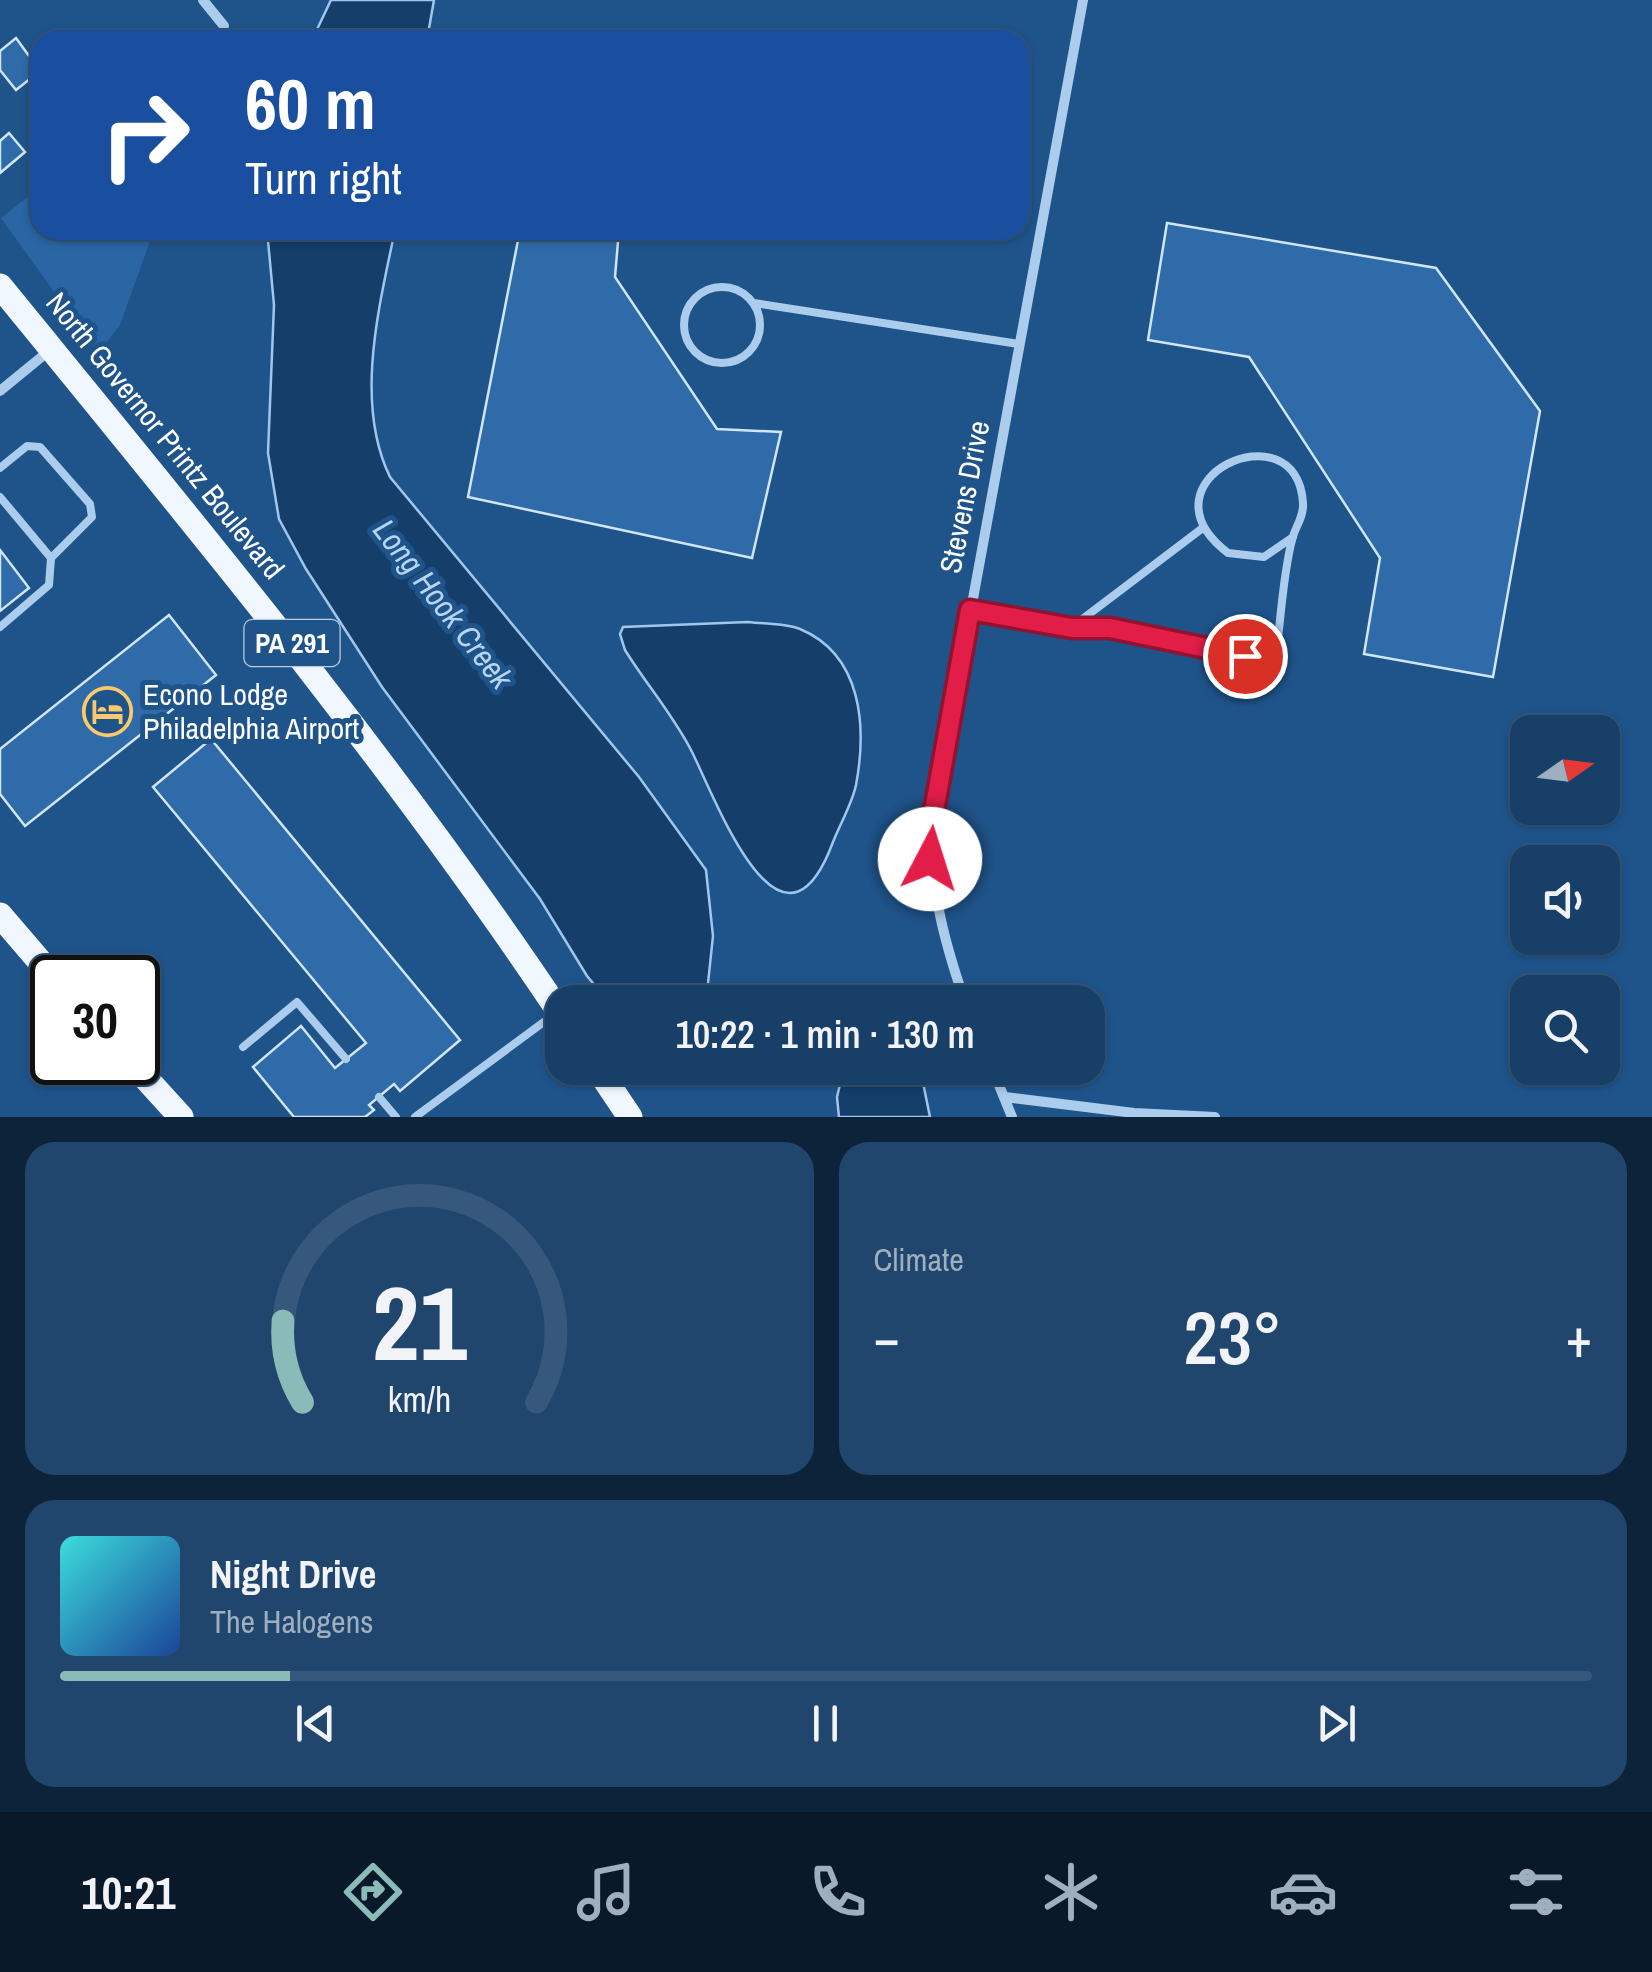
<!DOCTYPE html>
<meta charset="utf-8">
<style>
body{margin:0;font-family:"Archivo Narrow",sans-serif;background:#20466e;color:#f1f3f6;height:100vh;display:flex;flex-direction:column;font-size:38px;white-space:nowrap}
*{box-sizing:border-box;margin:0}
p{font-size:32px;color:#9eafc0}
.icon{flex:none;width:55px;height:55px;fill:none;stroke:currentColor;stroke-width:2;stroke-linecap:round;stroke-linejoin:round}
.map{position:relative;height:1117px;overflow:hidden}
.side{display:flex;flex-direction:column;gap:25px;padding:25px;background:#0d2339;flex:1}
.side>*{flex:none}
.hud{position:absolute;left:30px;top:30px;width:1000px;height:210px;border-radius:30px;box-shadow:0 2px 8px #0004,0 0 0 2px #36587c;background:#1a4fa0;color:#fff;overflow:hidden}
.needle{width:65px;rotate:76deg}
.tools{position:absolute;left:1510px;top:715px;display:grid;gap:20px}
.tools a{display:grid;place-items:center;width:110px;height:110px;border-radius:20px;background:#173f68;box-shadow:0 2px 8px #0004,0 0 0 2px #36587c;font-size:50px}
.speed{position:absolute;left:30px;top:955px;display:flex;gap:20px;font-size:50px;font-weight:700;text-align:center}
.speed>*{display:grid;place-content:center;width:130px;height:130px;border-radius:50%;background:#173f68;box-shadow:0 2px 8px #0004,0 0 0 2px #36587c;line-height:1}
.speed .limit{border:5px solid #111;border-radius:15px;background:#fff;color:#111}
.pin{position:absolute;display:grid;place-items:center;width:85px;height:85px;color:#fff;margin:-42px;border:5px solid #fff;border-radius:50%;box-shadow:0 2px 10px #0007}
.me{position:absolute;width:110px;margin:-55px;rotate:5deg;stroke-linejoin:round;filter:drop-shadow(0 0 8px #0008)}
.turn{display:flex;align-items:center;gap:35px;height:210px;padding:0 50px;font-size:45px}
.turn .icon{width:130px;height:130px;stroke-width:2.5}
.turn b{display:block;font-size:70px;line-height:85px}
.big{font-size:75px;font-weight:600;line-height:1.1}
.side .widget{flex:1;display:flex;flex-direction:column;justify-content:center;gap:15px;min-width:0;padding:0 35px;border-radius:30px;background:#20466e}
.side .dial{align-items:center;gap:0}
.dial svg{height:260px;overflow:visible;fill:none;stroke:#36587c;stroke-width:7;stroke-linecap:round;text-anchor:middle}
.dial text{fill:#f1f3f6;stroke:none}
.song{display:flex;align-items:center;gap:30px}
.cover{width:120px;height:120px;border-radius:15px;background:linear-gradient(135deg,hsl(180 70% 55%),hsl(220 70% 35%))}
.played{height:10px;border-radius:5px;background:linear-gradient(90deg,#8bbbb9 15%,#36587c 15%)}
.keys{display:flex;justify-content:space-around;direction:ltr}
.heat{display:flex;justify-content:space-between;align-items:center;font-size:55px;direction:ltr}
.side .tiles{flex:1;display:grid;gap:25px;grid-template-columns:1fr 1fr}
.widget:last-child{grid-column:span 2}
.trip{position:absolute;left:545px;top:985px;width:560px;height:100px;border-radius:30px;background:#173f68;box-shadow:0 2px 8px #0004,0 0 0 2px #36587c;font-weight:600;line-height:100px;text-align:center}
.menu{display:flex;height:160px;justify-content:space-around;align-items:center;background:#09192a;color:#9eafc0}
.menu .icon{width:70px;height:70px}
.menu .active{color:#8bbbb9}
.menu b{font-size:45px;color:#f1f3f6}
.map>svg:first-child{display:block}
</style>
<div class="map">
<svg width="1652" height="1117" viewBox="0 0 1652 1117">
<rect width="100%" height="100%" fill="#1f548b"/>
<path fill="#2966a3" d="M40 187V230H154L120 325 98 353 1 218Z"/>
<path fill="#153e6a" stroke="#9fc7ed" stroke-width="2.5" d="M331 0H434L427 40H312Z
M267 230H395C379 307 354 403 390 477L639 777 706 870 713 936 706 1002H609L587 976 540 899 382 687 306 569 279 519 268 453 274 305Z
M748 622C764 624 785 623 800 629 862 655 867 726 856 785 852 804 840 824 833 842 782 979 717 802 692 752 674 716 646 684 625 650L620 634 623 627Z
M844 1068H920L930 1117H839L837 1097Z"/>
<path fill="#2f6ba8" stroke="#d0e5f8" stroke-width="2.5" d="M16 38 40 71 16 90 0 70V51Z
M9 133 25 152 0 173V141Z
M1167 223 1436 268 1540 411 1493 677 1364 654 1380 558 1249 357 1148 340Z
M520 230H619L615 277 717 429 781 432 752 558 468 497Z
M0 550 29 588 0 611Z
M169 615 216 675 25 826 0 794V749Z
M211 739 460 1040 400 1091 394 1084 369 1105 374 1110 365 1117H294L253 1067 301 1026 335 1068 366 1043 153 787Z"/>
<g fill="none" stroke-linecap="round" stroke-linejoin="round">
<path stroke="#abccec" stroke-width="8" d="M684 325a38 38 0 1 1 76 0a38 38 0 1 1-76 0Z
M754 303 1019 344
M0 468 27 446 40 447 90 504 92 517 51 558
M0 497 51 558 49 585 0 627
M970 610 1072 628H1110L1275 662C1281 622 1282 579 1292 540 1295 527 1304 517 1303 503 1297 405 1133 480 1228 553L1264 557 1293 537
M1072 627 1204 527
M243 1047 297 1002 346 1059
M379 1097 396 1117
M415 1117 556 1013"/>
<path stroke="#abccec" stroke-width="10" d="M203 0 224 26
M0 391 50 350
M965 1002C943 938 927 880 934 811L1083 0
M992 1068 1012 1117
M1005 1097 1134 1113 1215 1117"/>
<path stroke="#f0f7fe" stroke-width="25" d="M0 286C195 525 391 760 562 1016
M0 915 54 978
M131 1062 181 1117
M597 1068 630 1117"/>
</g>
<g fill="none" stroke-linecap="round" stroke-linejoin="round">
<defs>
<path id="route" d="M930 859 934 811 970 610 1072 628H1110L1245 656"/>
</defs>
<use href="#route" stroke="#92132f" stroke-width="25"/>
<use href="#route" stroke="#e11d48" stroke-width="18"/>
</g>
<defs>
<symbol id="hotel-ring" viewBox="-11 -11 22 22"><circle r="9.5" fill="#1f548b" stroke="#fac96b" stroke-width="1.5"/><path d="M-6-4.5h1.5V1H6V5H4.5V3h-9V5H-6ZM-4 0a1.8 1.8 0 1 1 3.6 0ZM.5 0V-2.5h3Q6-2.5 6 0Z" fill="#fac96b"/></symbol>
</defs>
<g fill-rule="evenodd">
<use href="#hotel-ring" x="80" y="684" width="55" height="55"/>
</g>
<g text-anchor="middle" stroke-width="10" stroke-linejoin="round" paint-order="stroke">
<rect fill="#1f548b" stroke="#bcccdc" stroke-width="2.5" x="244.5" y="620" width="95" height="46" rx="8"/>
<g font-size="28" font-weight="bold" fill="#fff">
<text x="292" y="653">PA 291</text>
</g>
<g font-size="30" fill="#fff" stroke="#1f548b">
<text transform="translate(165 436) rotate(51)" y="10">North Governor Printz Boulevard</text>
<text transform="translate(965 497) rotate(-79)" y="10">Stevens Drive</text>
</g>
<g font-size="30" fill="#fff" stroke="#1f548b" text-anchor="start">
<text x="143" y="705">Econo Lodge<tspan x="143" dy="34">Philadelphia Airport</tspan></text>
</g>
<g font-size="32" font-style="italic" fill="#b7d5f3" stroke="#1f548b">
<text transform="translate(443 604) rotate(52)" y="11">Long Hook Creek</text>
</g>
</g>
</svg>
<div class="tools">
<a><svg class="needle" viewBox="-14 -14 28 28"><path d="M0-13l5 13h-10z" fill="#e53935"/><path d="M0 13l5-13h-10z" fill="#9eafc0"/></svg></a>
<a><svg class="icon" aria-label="sound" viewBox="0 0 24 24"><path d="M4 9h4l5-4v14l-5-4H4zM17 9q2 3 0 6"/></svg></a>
<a><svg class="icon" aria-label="search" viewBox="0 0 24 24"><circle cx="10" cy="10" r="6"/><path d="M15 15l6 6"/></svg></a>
</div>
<div class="speed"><div class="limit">30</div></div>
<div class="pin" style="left:1245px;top:656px;background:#d93025"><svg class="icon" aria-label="arrive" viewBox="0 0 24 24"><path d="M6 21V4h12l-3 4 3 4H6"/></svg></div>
<svg class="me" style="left:930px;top:859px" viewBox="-20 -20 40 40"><circle r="19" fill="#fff"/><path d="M0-13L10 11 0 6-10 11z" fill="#e11d48"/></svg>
<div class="trip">10:22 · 1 min · 130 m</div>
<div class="hud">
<div class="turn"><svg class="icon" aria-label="right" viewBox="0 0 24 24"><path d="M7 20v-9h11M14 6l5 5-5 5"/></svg><div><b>60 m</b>Turn right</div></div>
</div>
</div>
<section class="side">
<div class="tiles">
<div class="widget dial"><svg viewBox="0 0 100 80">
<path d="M14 69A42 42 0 1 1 86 69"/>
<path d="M14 69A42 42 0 0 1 8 44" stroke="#8bbbb9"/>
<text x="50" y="56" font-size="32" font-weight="700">21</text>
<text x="50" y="72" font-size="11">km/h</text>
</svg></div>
<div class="widget"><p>Climate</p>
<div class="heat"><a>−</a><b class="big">23°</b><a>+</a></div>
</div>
<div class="widget">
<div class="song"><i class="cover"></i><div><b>Night Drive</b><p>The Halogens</p></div></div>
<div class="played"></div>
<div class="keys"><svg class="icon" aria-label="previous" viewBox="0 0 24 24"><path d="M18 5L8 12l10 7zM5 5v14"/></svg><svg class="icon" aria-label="pause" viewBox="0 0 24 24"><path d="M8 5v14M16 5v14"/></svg><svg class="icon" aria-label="next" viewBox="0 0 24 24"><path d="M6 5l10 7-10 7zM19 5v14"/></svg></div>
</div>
</div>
</section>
<nav class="menu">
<b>10:21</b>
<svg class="icon active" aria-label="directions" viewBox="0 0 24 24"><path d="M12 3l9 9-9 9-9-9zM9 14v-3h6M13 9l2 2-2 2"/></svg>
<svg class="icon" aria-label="music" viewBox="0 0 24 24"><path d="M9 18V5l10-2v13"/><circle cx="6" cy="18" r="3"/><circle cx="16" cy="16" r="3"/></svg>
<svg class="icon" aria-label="phone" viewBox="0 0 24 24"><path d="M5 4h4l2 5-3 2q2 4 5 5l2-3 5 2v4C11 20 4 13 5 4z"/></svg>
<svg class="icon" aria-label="climate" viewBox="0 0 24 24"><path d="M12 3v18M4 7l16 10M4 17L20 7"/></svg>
<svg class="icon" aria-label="car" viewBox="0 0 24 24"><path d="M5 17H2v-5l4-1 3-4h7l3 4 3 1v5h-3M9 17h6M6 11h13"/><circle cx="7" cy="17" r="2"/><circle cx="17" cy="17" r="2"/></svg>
<svg class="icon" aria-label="filters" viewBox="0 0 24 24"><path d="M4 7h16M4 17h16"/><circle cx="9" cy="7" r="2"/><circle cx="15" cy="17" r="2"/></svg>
</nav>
